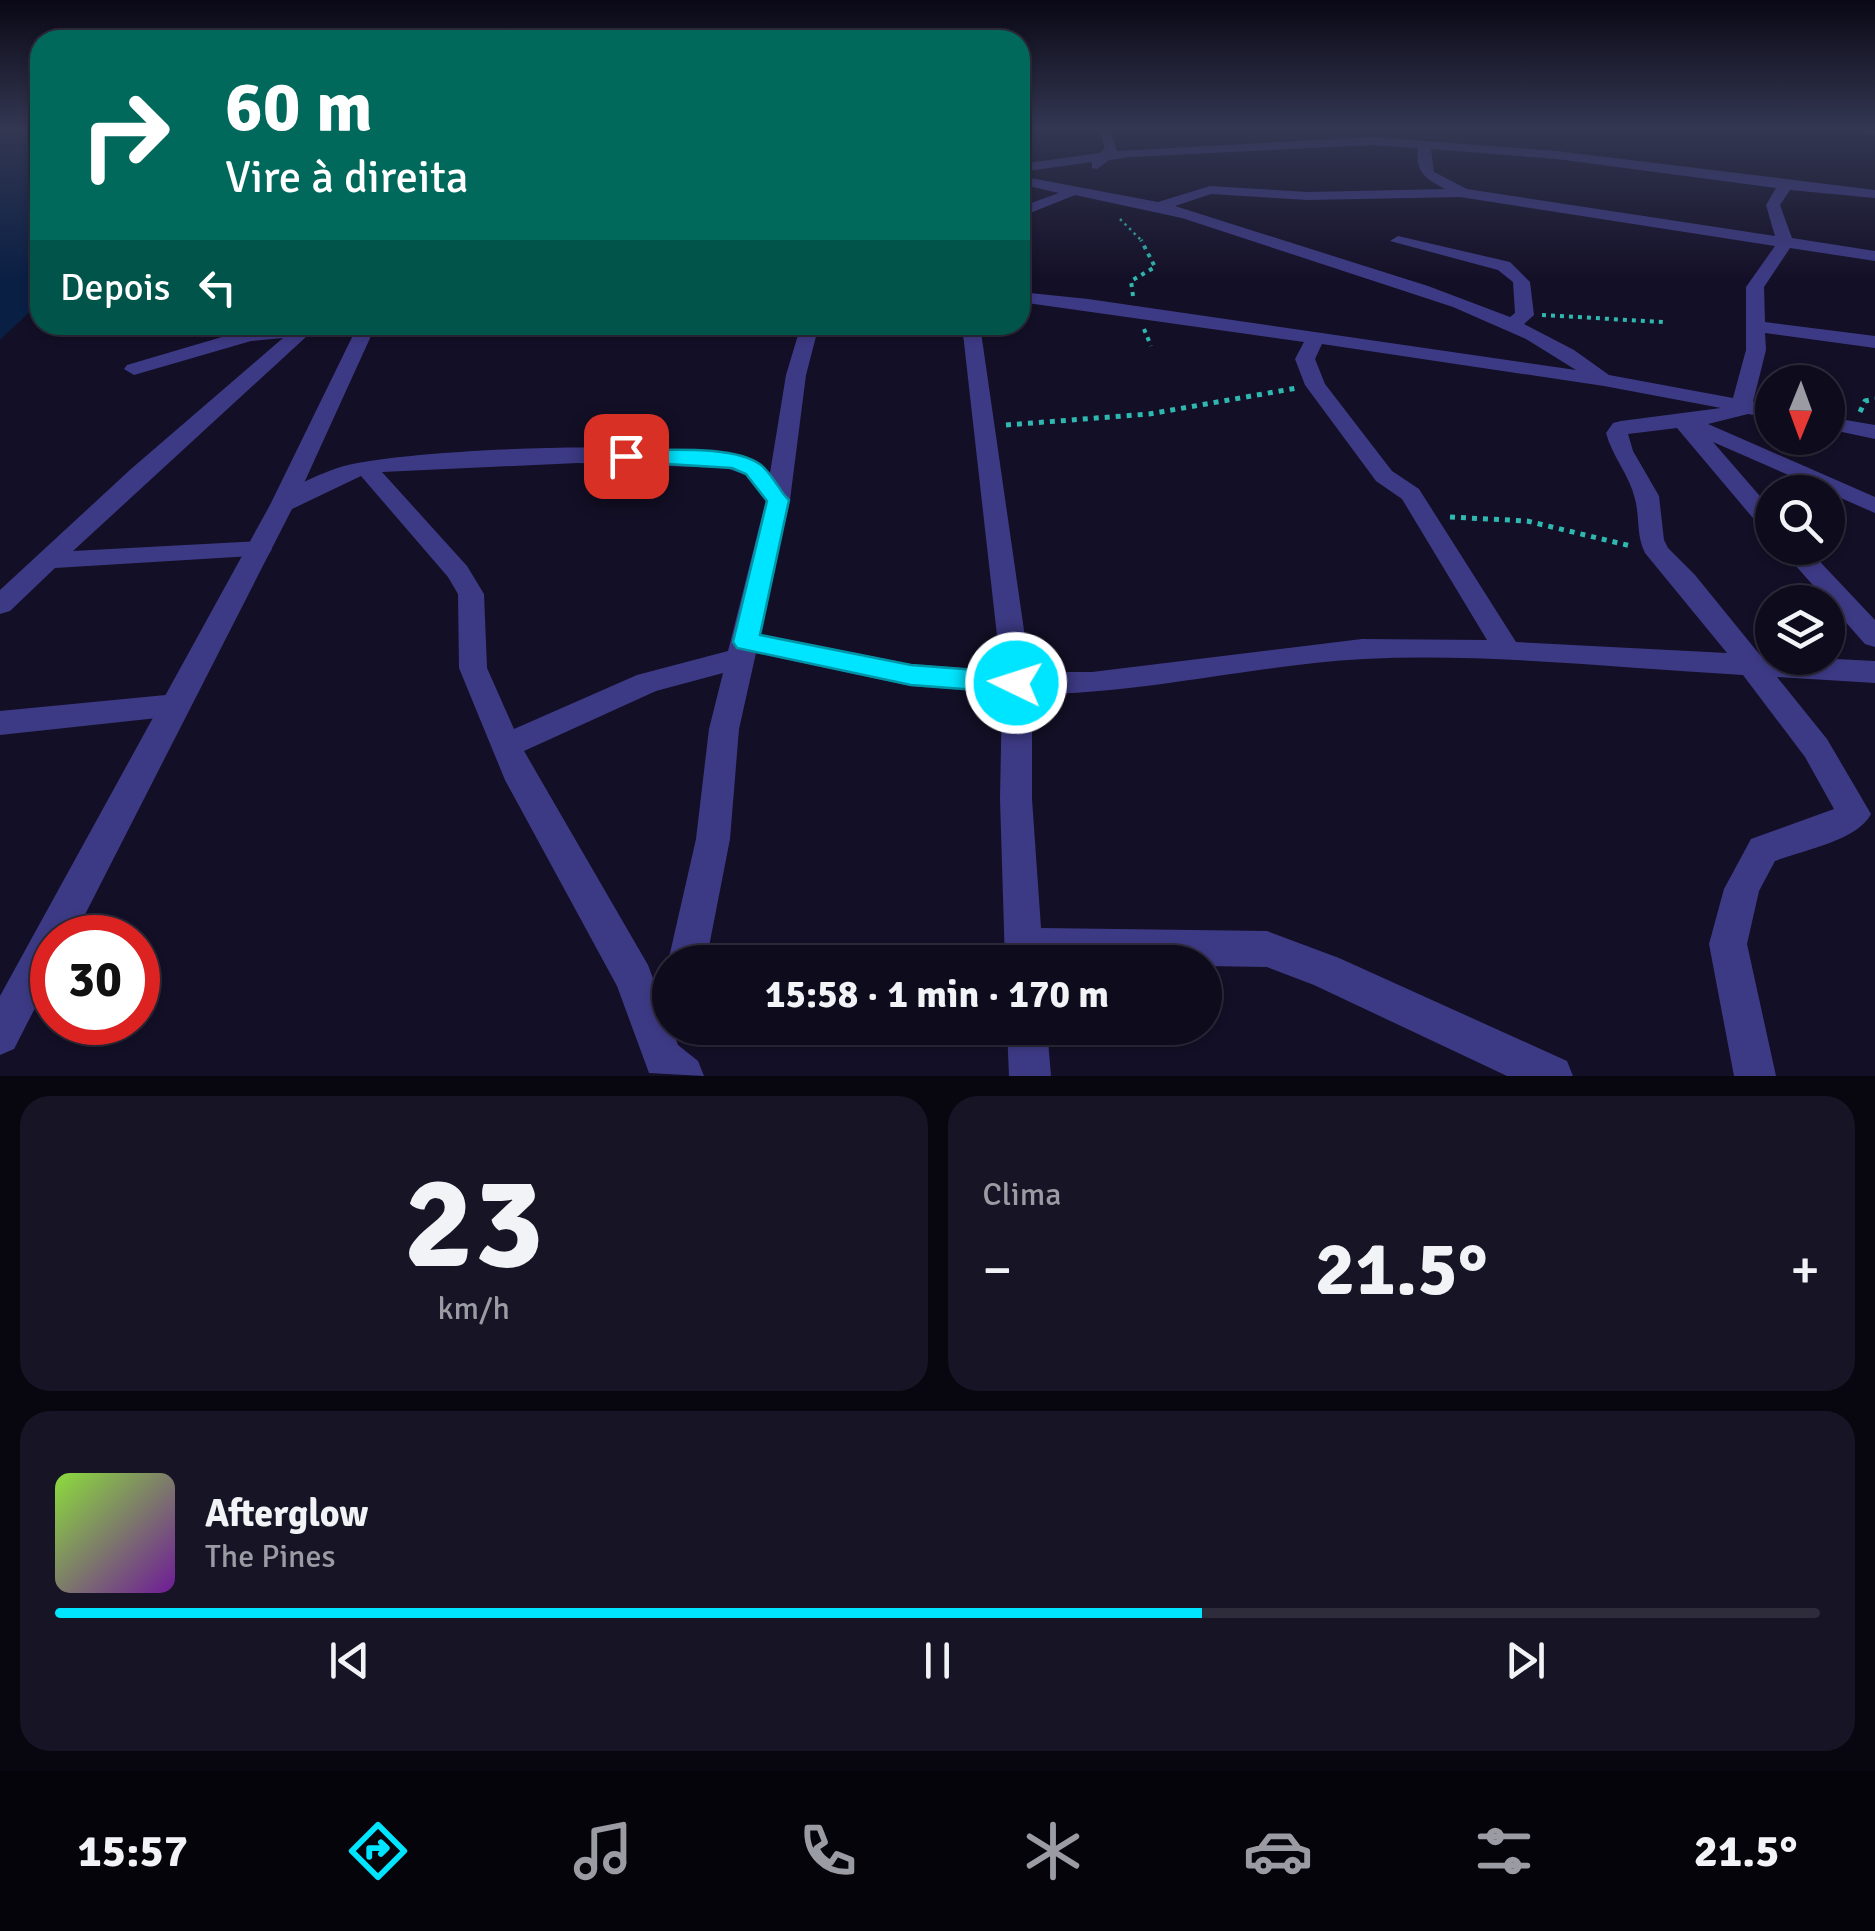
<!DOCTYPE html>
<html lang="pt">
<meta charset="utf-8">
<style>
body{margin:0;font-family:Signika,sans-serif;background:#171425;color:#f1f3f6;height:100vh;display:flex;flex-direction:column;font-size:38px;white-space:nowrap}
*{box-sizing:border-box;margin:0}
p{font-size:32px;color:#9b9ba3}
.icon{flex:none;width:55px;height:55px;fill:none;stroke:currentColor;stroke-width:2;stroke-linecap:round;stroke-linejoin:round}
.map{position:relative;height:1076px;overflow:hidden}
.details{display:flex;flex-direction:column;gap:20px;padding:20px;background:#08060f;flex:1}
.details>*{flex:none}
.top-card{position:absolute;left:30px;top:30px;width:1000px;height:305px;border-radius:30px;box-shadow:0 2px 8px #0004,0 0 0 2px #2e2b3b;background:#00695c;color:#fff;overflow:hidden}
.needle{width:65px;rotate:181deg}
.buttons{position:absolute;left:1755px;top:365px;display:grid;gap:20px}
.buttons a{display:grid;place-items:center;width:90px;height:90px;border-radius:50%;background:#0e0b1c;box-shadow:0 2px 8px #0004,0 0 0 2px #2e2b3b;font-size:50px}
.speed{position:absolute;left:30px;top:915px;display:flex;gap:20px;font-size:50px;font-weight:700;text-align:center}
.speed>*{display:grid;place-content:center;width:130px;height:130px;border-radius:50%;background:#0e0b1c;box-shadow:0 2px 8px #0004,0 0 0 2px #2e2b3b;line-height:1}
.speed .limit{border:15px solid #d22;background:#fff;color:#111}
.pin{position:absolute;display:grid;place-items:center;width:85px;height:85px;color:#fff;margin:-42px;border-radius:20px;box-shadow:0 5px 15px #0006}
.me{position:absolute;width:110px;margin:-55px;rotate:274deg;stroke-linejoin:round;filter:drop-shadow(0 0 8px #0008)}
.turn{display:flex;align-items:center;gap:35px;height:210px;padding:0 30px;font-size:45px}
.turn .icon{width:130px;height:130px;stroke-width:2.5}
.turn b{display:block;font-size:70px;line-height:85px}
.then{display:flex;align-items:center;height:95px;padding:0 30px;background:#0003;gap:20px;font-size:38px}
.big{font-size:75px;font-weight:800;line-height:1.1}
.details .tile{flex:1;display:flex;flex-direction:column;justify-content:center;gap:15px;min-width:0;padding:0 35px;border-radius:30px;background:#171425}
.details .dial{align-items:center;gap:0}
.dial b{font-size:130px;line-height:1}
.song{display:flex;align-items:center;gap:30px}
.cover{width:120px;height:120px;border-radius:15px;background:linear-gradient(135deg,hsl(90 70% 55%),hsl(280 70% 35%))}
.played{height:10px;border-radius:5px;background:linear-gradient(90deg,#00e5ff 65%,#2e2b3b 65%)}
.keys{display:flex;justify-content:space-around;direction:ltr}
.heat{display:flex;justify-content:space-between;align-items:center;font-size:55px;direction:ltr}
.details .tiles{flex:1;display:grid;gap:20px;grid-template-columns:1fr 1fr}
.tile:last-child{grid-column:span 2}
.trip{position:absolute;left:652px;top:945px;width:570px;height:100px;border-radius:50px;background:#0e0b1c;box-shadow:0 2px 8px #0004,0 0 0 2px #2e2b3b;font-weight:800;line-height:100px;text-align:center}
.tabs{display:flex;height:160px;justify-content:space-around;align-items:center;background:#06040b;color:#9b9ba3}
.tabs .icon{width:70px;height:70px}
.tabs .selected{color:#00e5ff}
.tabs b{font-size:45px;color:#f1f3f6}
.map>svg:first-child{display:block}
</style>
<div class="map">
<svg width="1875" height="1076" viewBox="0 0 1875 1076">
<rect width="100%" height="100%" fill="#130f26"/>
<path fill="#0a1f44" d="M0 129H40V302L0 340Z"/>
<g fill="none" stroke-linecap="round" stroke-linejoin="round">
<path stroke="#2fb8b0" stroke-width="2.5" stroke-dasharray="2.5 4" stroke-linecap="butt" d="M1120 219 1143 242"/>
<path stroke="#2fb8b0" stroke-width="4" stroke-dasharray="4 5" stroke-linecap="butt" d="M1133 296 1131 281 1155 267 1141 240
M1542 315 1663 322
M1144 329 1151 346"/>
<path stroke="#2fb8b0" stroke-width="5" stroke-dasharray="5 6" stroke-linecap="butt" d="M1860 412 1865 401 1875 399
M1006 425 1149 414 1297 388
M1450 517 1527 521 1631 546"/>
<path fill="#3d3a85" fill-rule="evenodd" d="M1098 129H1110L1117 151 1372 137 1557 151 1875 190V198L1790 190 1780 205 1792 238 1875 251V261L1790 248 1764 287 1765 322 1875 336V348L1765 333 1766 350 1753 402 1772 406V418L1748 414 1708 424 1875 497V513L1713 442 1772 510V532L1763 530 1677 428 1628 434 1633 451 1659 496 1664 540 1668 548 1695 575 1760 655 1875 661V683L1777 677 1827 739 1871 814C1857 841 1803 850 1775 861L1759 891 1747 944 1776 1076H1734L1709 944 1724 889 1751 839 1834 809 1805 757 1743 675C1618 668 1490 653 1364 659 1252 665 1144 694 1032 694V799L1041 928 1267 931 1339 958 1567 1061 1573 1076H1507L1314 985 1267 967 1205 966V962H1005L1000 799 1002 693 911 686 756 653 739 729 730 839 706 962H670V966L668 962 696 839 709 729 723 673 656 691 524 751 648 965 678 1045 698 1061 704 1076 649 1073 617 986 505 780 459 668 458 594 448 577 361 476 290 510 282 512 270 505C284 489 323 472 344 466 405 449 730 432 770 473L786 375 801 325H819L806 375 790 500 760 634 911 664 1001 671 962 325H980L1030 672H1092L1362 639 1487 640 1402 499 1376 481 1305 385 1295 359 1304 342 1020 302V292L1088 299 1576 370 1526 339 1453 307 1182 218 1075 195 1020 217V207L1059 193 1020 184V176L1158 202 1210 186 1308 192 1445 189C1425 178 1415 172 1418 148L1372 145 1130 157 1109 160 1097 169 1092 168V162L1020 172V164L1100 153 1105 148ZM1431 149 1557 159 1776 188 1766 205 1775 236 1467 189 1434 172ZM1211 194 1308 200 1460 197 1775 246 1746 287V350L1733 398 1609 375 1574 350 1524 324 1534 315 1530 282 1510 262 1398 236 1390 241 1498 270 1513 282 1515 313 1510 317 1428 286 1175 206ZM1322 344 1604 386 1721 408 1621 421 1613 423 1606 433C1612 456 1630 476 1635 499 1640 518 1636 535 1645 553L1727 653 1516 642 1419 489 1392 471 1325 384 1315 359ZM578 463 726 468 746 475 766 500 728 651 637 675 514 729 487 668 484 594 467 566 382 472Z
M1856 129H1875V135L1858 132Z
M306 325 376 326 367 332 307 336 73 551 259 541 272 549 268 555 55 568 10 611 0 614V590L131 469 283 338 251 341 134 375 124 369 127 365 249 329Z
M1828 417 1875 425V439L1828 429Z
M1780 548H1807L1875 620V647L1865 644Z
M176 694 187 697 191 705 187 713 176 716 0 735V711Z
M1007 1028H1047L1051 1076H1009Z"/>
<path fill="#3d3a85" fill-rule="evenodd" d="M358 325H376L294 505 73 938H52V975L14 1049 0 1055V996L270 505Z"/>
</g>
<linearGradient id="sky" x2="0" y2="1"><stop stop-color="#0a0815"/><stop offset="0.46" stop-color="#333752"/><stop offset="1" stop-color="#333752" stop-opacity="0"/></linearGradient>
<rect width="1875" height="280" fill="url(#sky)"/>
<path fill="#00e5ff" stroke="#0095a6" stroke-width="2.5" d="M626 450C661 451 733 444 761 465 770 472 778 487 785 496L789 500 760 635 911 665 1016 673 1026 676 1030 683 1026 690 1016 693 911 685 737 648 733 642 767 501 746 474 732 468 619 461 616 456Z"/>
</svg>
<div class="buttons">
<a><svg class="needle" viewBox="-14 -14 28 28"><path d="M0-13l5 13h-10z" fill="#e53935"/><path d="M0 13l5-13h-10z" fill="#9b9ba3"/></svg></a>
<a><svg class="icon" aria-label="search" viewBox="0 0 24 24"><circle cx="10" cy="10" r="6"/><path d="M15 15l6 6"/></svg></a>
<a><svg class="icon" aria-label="layers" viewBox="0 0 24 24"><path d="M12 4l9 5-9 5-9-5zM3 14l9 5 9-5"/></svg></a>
</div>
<div class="speed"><div class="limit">30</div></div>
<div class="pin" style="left:626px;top:456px;background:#d93025"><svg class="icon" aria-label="arrive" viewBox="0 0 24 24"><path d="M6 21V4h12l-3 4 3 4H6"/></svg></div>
<svg class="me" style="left:1016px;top:683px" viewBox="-20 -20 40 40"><circle r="17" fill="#00e5ff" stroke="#fff" stroke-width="3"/><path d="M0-11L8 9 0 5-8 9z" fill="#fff"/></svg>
<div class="trip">15:58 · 1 min · 170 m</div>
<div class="top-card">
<div class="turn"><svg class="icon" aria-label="right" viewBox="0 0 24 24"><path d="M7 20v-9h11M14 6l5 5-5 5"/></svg><div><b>60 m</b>Vire à direita</div></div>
<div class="then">Depois<svg class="icon" aria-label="left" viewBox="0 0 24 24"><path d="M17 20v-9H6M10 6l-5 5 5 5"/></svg></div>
</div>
</div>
<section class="details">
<div class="tiles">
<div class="tile dial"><b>23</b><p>km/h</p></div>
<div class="tile"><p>Clima</p>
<div class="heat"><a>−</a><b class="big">21.5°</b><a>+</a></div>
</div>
<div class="tile">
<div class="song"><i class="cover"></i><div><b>Afterglow</b><p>The Pines</p></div></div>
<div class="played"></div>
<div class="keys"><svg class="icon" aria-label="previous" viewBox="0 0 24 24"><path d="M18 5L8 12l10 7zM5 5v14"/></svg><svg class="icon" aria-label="pause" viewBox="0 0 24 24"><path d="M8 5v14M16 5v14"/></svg><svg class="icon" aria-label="next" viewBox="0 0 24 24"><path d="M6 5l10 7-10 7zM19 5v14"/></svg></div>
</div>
</div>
</section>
<nav class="tabs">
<b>15:57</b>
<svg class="icon selected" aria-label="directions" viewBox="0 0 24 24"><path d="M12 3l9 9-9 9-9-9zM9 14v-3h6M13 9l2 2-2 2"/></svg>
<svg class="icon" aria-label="music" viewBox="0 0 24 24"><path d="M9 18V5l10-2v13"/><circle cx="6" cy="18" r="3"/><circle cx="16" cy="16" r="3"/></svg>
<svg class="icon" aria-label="phone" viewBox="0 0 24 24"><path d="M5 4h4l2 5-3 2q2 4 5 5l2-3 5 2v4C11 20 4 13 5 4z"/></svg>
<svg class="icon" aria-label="climate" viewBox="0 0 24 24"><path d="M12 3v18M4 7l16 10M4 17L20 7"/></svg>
<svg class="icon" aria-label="car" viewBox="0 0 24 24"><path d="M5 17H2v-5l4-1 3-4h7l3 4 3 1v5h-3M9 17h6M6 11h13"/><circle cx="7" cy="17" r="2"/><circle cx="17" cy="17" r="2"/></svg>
<svg class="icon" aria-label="filters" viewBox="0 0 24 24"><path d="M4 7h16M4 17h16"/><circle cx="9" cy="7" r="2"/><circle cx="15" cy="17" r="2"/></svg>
<b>21.5°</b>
</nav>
